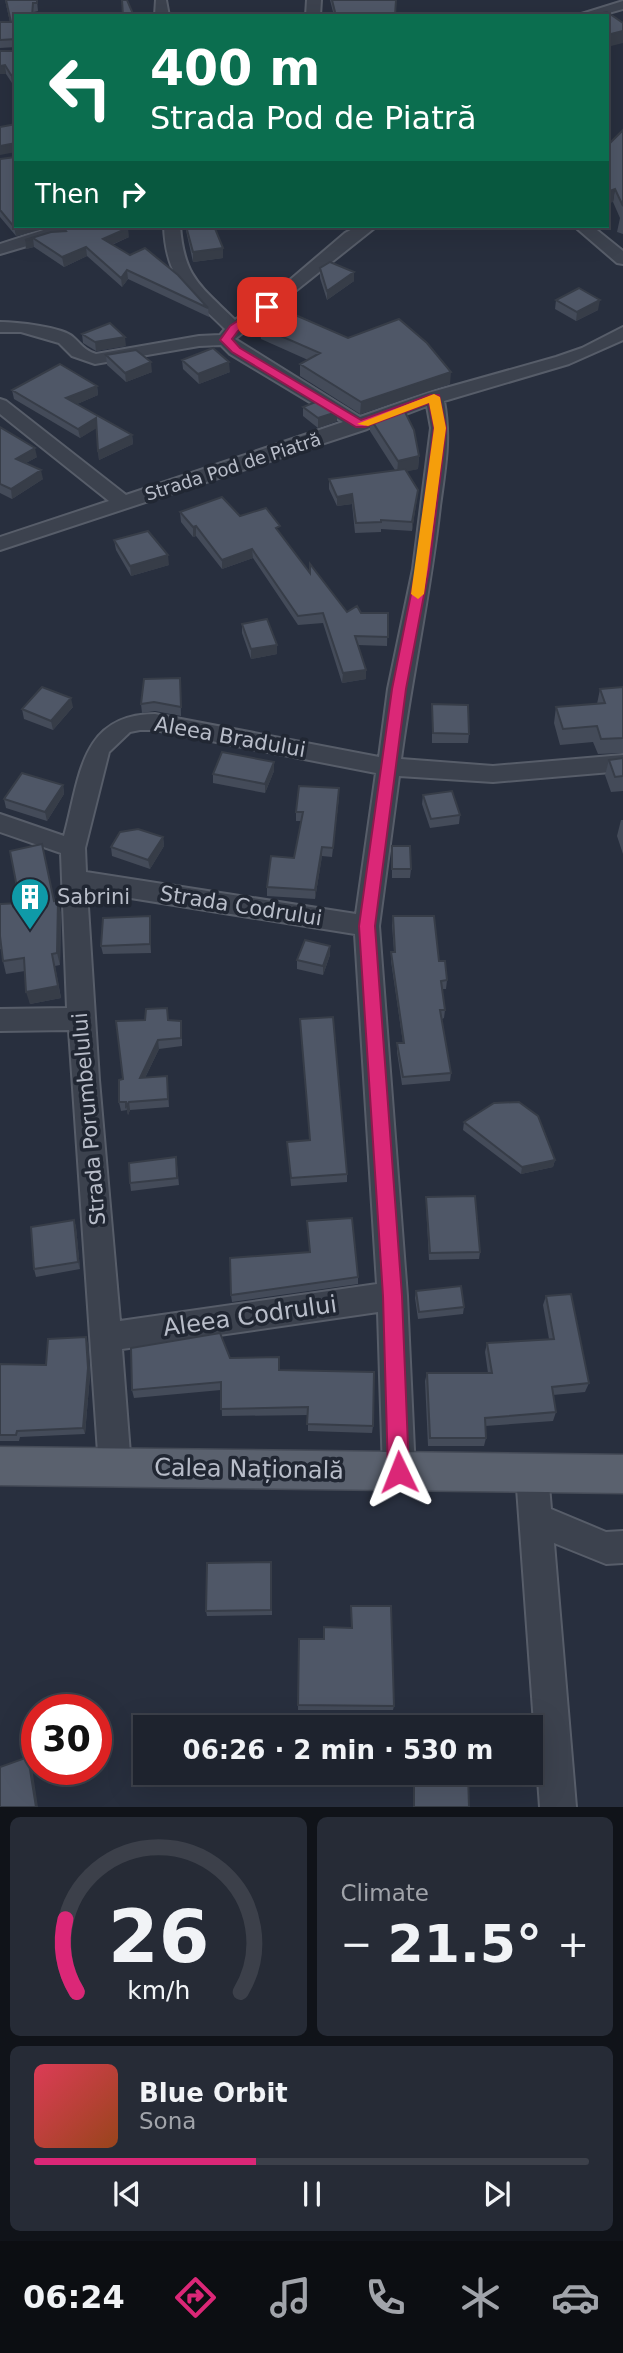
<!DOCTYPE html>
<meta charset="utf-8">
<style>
body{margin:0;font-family:"DejaVu Sans",sans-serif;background:#262b36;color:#f1f3f6;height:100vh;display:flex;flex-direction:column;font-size:26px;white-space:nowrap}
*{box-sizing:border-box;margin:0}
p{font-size:23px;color:#a1a4aa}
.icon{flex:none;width:38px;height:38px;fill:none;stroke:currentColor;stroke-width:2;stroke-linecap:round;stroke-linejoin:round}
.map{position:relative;height:1807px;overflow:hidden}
.side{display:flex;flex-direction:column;gap:10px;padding:10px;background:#101319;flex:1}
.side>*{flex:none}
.hud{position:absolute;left:14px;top:14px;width:595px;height:214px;border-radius:0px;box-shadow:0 7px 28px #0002,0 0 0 2px #3c404a;background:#0b6e4f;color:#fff;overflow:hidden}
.speed{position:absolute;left:21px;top:1694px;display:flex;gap:14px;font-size:35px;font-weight:700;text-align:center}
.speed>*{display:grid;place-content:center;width:91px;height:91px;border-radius:50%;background:#1e232e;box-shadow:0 7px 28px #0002,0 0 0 2px #3c404a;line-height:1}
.speed .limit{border:10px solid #d22;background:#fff;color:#111}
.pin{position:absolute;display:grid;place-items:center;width:60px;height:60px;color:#fff;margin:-30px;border-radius:14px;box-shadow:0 4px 10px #0006}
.me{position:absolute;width:77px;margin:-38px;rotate:358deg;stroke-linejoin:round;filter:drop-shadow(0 0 5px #0008)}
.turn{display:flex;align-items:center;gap:24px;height:147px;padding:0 21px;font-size:32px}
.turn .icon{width:91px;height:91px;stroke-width:2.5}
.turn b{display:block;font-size:49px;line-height:60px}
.then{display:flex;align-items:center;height:66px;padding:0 21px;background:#0003;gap:14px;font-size:26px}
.big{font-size:52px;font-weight:600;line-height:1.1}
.side .card{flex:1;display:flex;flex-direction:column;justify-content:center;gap:10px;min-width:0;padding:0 24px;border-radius:10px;background:#262b36}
.side .dial{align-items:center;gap:0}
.dial svg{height:182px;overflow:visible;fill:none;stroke:#3c404a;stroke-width:7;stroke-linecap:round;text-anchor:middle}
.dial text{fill:#f1f3f6;stroke:none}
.song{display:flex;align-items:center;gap:21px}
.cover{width:84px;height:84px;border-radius:10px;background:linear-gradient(135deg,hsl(350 70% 55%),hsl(20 70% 35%))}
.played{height:7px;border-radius:4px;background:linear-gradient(90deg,#db2777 40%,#3c404a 40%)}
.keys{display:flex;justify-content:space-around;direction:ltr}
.heat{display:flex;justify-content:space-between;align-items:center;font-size:38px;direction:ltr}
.side .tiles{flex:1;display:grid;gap:10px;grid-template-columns:1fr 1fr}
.card:last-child{grid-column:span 2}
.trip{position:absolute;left:133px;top:1715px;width:410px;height:70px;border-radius:0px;background:#1e232e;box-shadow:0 7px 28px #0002,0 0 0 2px #3c404a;font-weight:600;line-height:70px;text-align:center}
.dock{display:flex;height:112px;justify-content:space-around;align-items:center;background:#0c0e12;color:#a1a4aa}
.dock .icon{width:49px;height:49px}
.dock .active{color:#db2777}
.dock b{font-size:32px;color:#f1f3f6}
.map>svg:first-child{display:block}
</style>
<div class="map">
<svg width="623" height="1807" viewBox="0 0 623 1807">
<rect width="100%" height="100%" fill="#282f3e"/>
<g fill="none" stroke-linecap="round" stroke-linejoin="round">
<defs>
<path id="minor" d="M156 0H166L169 16H155Z
M307 0H321L320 16H306Z
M623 1V9L598 16H575Z
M56 226H86L84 229 0 254V244Z
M164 226H180C184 278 200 285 235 320L277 291 345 233 358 226H377L235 339 360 417 428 393 556 357 582 348 623 327V340L569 364 444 401C451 438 445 469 440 506 431 591 412 675 401 759L493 766 623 755V771L493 782 399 776 379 926 407 1296 415 1472 410 1483 399 1488 388 1483 383 1472 378 1312 122 1349 131 1467 126 1478 115 1483 104 1478 99 1467 69 1030 0 1031V1009L67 1008 61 853 0 832V814L64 836C80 778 80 714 155 714L379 757 388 689 413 569 431 428 427 406 367 429 0 550V537L109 501 0 414V399L6 401 126 495 343 422 230 354 221 345 199 346 95 364 72 356 59 343 21 332H0V322C15 322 63 327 73 337 81 344 84 350 96 354L199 336 220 335 225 329C189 293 166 281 164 226ZM140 730H155L376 773 356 914 86 872 85 848 109 752 130 732ZM87 891 355 934 377 1284 120 1321 99 1080Z
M574 226H592L623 251V264L617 263Z
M532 1458 543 1463 548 1474 551 1509 606 1532 623 1531V1563L606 1564 554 1543 576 1807H540L516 1474 521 1463Z"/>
<path id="major" d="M0 1447 623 1455V1493L0 1485Z"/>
</defs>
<use href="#minor" stroke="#575d69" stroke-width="4"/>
<use href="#major" stroke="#454b57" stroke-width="3"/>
<use href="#minor" fill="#3c424e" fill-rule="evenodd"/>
<use href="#major" fill="#5a616e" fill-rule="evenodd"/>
</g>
<path fill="#444b59" d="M5 0H37L38 11 16 16V47L0 48V22H10Z
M330 0H396L395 16H334Z
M0 51H16L12 83 6 74Z
M16 124V226H55L16 236 0 217V159L15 157Z
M623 130V234L617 232 620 218 613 202Z
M185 226H214L223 248V258L193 262Z
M64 228 86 229 129 237 112 245 208 308 209 317 128 279 122 287 87 256 64 267 34 247 26 249 25 240 64 231Z
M320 268 354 281 327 300 320 278Z
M556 300 598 310 576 321 555 309Z
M260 327 348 338 450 384 360 414 300 376V364L308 360 261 339Z
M82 334 126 346 96 351 83 343Z
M106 355 152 372 126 382 107 365Z
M182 360 230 372 199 384 183 369Z
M97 386 98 395 77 404 132 435 133 444 99 460 96 428 80 438 14 399 12 390Z
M303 407 337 412V421L318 428 303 416Z
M370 418 419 456 418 469 406 471 418 490 412 531 381 529V532L355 533 352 504 337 506 329 489V479L395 470 370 431Z
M0 427 37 457 26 463 43 479 12 499 0 493Z
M180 512 240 516 280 533 310 573 347 612 388 613 387 646 358 645 366 670V679L342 683 323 623 298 625 253 558 222 569 196 536 193 537 181 522Z
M114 540 169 565 131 576 116 550Z
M242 624 277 645V654L251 659 242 633Z
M180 678 181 716 155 711 142 713 141 704Z
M623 687V753L598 754 593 742 560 745 554 723 556 707 597 704 600 689Z
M432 704 469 734 468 743H432Z
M73 707 53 730 24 719 22 709Z
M623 758V791L611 792 605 775 609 760Z
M274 771 265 793 213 783V774Z
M63 785 64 794 47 821 6 808 4 799Z
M423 795 460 815 459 824 430 828 422 804Z
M339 797 332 857 322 856 315 899 267 896V887L294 858 302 821H296V812Z
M621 820H623V854L617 836Z
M163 837 164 846 150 869 112 856 111 847Z
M392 846 411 869 410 878H392Z
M54 901 61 913 60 965 55 966 61 998 30 1004 25 971 6 974 3 961 2 949H0V904Z
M150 916 151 925V953L103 954 101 946Z
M393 916 439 961 447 980 446 989H442L445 1010 444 1018 442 1019 451 1073 450 1081 402 1085 397 1052V1043H403L391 961V952H394L392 925Z
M330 946V955L323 975 297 969V960Z
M300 1019 347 1174V1182L291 1186 287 1142 310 1140Z
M169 1020 182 1030V1046L159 1049 145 1078 167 1076 169 1107 130 1110 128 1115 127 1110 121 1111 119 1102 123 1079Z
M464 1122 555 1160 553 1167 521 1174 463 1130Z
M177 1165 179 1185 131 1191 130 1183Z
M426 1197 480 1252 479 1259 429 1260 426 1204Z
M74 1220 76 1227 80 1269 36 1277 34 1269Z
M307 1221 358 1277V1284L232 1302 231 1295 310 1252Z
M416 1291 464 1307 463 1314 418 1319 415 1298Z
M546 1296 589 1383 585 1392 553 1395 556 1412 553 1421 485 1426 486 1438 484 1446H428L425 1381 427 1373H488L485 1352 487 1343 549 1339 543 1305Z
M88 1343 90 1375 85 1434 20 1437 19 1441H0V1364L46 1365Z
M230 1358 280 1370 373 1426 372 1433 308 1431V1415L222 1416 221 1390 134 1398 132 1390Z
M272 1567V1615L207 1616 206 1611Z
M299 1639 394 1706 393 1710H298Z
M413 1773H468L469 1807H413Z"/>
<path fill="#373d48" d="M623 31V43L607 47V35Z
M5 65 6 74H0V66Z
M16 74V82L12 83 11 75Z
M16 143V152L0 155V146Z
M615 189 613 202 607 204V192Z
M18 226H55L16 236 14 227Z
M128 228 129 237 104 248 103 239Z
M33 238 34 247 26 249 25 240Z
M86 247 87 256 64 267 62 257Z
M223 248V258L193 262V252Z
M127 270 128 279 122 287 121 278Z
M354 272V281L327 300V291Z
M600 300 598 310 576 321 577 312Z
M125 337 126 346 96 351 95 342Z
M151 362 152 372 126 382 125 373Z
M229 362 230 372 199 384 198 374Z
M451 372 450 384 360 414 361 402Z
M97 386 98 395 68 408 66 398Z
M337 412V421L318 428V418Z
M96 418 97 428 80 438 78 429Z
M132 435 133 444 99 460 98 451Z
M35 448 37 457 17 468 16 459Z
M419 456 418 469 397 474 398 461Z
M41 470 43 479 12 499 11 489Z
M418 490 417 499 412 531V522Z
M352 494V504L337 506V497Z
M196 526V536L193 537V527Z
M252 549 253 558 222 569V560Z
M168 555 169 565 131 576 130 566Z
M277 645V654L251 659V649Z
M366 670V679L342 683 343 673Z
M71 698 73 707 53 730 51 721Z
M274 762V771L265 793V784Z
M63 785 64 794 47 821 45 812Z
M339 788V797L332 857 333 848Z
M163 837 164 846 150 869 148 860Z
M322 847V856L315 899V890Z
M58 900 61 913 60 965 57 953Z
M150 916 151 925V953L150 944Z
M330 946V955L323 975V966Z
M52 954 61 998 30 1004 26 992Z
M158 1040 159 1049 141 1086 140 1078Z
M129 1102 130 1110 128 1115 126 1106Z
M555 1160 553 1167 521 1174 522 1167Z
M74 1220 76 1227 80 1269 78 1262Z
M86 1337 88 1343 90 1375 85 1434 83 1428Z
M28 1757 31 1761 38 1807H36Z"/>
<path fill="#4f5767" stroke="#373d48" stroke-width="2" d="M6 0H37V3H33L32 16H16V39L0 40V22H11Z
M122 0H127L134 16H123Z
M332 0H396L395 16H336Z
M607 12 623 23V31L607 35V16H590Z
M0 51H16V74L11 75 5 65 0 66Z
M16 124V143L0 146V127Z
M623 130V206L615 189 607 192V146Z
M16 150V226H18L14 227 0 210V159L15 157Z
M72 226H81L86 229 127 226 128 228 103 239 130 255 145 248 178 275 208 308 127 270 121 278 86 247 62 257 33 238 25 240 51 232 66 231 64 228Z
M186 226H214L223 248 193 252Z
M330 262 354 272 327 291 320 268Z
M579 288 600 300 577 312 556 300Z
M293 314 348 338 399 319 427 343 451 372 361 402 300 364 320 353 260 327Z
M110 323 125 337 95 342 82 334Z
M213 348 229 362 198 374 182 360Z
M136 350 151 362 125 373 106 355Z
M60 364 97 386 66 398 132 435 98 451 96 418 78 429 12 390Z
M318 401 337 412 318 418 303 407Z
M402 406 414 430 419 456 398 461 370 418Z
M0 427 35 448 16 459 41 470 11 489 0 484Z
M405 469 418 490 412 522 381 520V522L356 523 352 494 337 497 329 479Z
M222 497 240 516 266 508 280 526 276 528 310 573V564L347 612 357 606 361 613H388V637L355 636 366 670 343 673 323 613 298 616 252 549 222 560 196 526 193 527 180 512Z
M148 531 168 555 130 566 114 540Z
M267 619 277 645 251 649 242 624Z
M180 678 181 707 154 702 141 704 144 679Z
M42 687 71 698 51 721 22 709Z
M623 687V738L601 739 597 726 563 729 556 707 605 703 600 689Z
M432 704 468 705 469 734 433 733Z
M222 752 274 762 265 784 213 774Z
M623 758V776L615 777 609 760Z
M22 773 63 785 45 812 4 799Z
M299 786 339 788 333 848 322 847 315 890 267 887 271 856 294 858 303 812H296Z
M452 791 460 815 431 819 423 795Z
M138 829 163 837 148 860 111 847 120 832Z
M42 844 54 901 58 900 57 953 52 954 58 986 26 992 24 958 3 961 0 936V904L20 903 10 851Z
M392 846H410L411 869H392Z
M150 916V944L101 946 103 918Z
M393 916H434L439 961H445L447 980 441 981 445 1010H440L451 1073 403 1077 397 1043H404L391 952H395Z
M305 940 330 946 323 966 297 960Z
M167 1008 168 1020 181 1021V1038L158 1040 140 1078 167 1076 168 1099 129 1102 126 1106V1102H119V1080L123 1079 116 1021 145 1020 146 1009Z
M333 1017 347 1174 291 1178 287 1142 310 1140 300 1019Z
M519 1102 538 1116 555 1160 522 1167 464 1122 494 1103Z
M176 1157 177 1178 130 1183 129 1163Z
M475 1196 480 1252 430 1253 426 1197Z
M352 1218 358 1277 231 1295 230 1258 310 1252 307 1221Z
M74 1220 78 1262 34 1269 31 1227Z
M461 1286 464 1307 419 1312 416 1291Z
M571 1294 589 1383 552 1387 556 1412 485 1418 486 1438H430L427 1373H492L487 1343 554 1339 546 1296Z
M220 1333 230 1358 279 1357V1370L374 1372 373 1426 307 1424 308 1407 221 1409V1382L132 1390 131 1348Z
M86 1337 88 1368 83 1428 17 1431 16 1435H0V1364L46 1365 48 1339Z
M271 1562V1610L206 1611 207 1563Z
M351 1606H391L394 1706 298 1705 299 1639H324V1627L352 1628Z
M28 1757 36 1807H0V1767Z
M414 1773H468L469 1807H414Z"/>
<path fill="#db2777" stroke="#8e194d" stroke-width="2" d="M263 304 272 307 238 331 232 339 240 348 361 420 430 395H439L446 428 429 569 406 689 375 926 402 1296 409 1472 406 1479 399 1482 391 1479 388 1472 383 1296 359 926 392 689 416 569 434 428 429 403 365 427H356L232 352 220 340 230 326Z"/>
<path fill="#f59e0b" d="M434 394 440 397 446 428 424 594 418 599 411 594 434 428 429 403 368 426 357 424Z"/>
<defs>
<symbol id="building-pin" viewBox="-11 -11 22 30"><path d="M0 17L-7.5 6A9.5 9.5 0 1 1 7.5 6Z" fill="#0f9aa8" stroke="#212733"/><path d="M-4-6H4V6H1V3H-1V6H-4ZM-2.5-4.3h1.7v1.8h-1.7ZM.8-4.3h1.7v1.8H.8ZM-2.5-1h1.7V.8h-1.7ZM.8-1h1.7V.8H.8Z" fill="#fff"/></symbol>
</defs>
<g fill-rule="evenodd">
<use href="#building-pin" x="8" y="875" width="44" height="60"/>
</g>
<g text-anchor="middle" stroke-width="7" stroke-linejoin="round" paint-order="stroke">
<g font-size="18" fill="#b8bdc9" stroke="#212733">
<text transform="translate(233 467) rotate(-18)" y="6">Strada Pod de Piatră</text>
</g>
<g font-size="21" fill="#b8bdc9" stroke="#212733">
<text transform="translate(230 737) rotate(10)" y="7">Aleea Bradului</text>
<text transform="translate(241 906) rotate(9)" y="7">Strada Codrului</text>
<text transform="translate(89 1119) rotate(-95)" y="7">Strada Porumbelului</text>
</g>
<g font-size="21" fill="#b8bdc9" stroke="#212733" text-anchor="start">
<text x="57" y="904">Sabrini</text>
</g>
<g font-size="24" fill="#b8bdc9" stroke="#212733">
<text transform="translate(250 1316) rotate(-8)" y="8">Aleea Codrului</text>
<text transform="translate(249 1469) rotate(1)" y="8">Calea Națională</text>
</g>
</g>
</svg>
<div class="speed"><div class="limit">30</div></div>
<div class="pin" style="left:267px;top:307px;background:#d93025"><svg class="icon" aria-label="arrive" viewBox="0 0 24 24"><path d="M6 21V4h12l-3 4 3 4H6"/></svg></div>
<svg class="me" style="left:399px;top:1472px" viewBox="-20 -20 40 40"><path d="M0-17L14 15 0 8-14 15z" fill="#db2777" stroke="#fff" stroke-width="4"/></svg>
<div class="trip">06:26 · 2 min · 530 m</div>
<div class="hud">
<div class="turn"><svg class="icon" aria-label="left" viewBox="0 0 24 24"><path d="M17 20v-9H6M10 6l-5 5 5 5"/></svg><div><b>400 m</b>Strada Pod de Piatră</div></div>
<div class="then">Then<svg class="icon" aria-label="right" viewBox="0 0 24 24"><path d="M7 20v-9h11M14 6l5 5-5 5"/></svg></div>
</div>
</div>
<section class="side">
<div class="tiles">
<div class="card dial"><svg viewBox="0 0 100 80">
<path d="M14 69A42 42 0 1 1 86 69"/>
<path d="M14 69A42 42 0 0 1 9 37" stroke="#db2777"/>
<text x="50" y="56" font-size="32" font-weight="700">26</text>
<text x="50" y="72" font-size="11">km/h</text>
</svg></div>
<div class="card"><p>Climate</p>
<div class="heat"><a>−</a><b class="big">21.5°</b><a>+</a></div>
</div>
<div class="card">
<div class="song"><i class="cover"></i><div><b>Blue Orbit</b><p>Sona</p></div></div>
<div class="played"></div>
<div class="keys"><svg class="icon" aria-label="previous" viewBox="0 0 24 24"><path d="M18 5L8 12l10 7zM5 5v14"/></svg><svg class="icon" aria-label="pause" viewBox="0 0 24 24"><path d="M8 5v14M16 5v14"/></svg><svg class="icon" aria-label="next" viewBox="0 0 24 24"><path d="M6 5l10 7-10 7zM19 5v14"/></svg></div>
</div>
</div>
</section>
<nav class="dock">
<b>06:24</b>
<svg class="icon active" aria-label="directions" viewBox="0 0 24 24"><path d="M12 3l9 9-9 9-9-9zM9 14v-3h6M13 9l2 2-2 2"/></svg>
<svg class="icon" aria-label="music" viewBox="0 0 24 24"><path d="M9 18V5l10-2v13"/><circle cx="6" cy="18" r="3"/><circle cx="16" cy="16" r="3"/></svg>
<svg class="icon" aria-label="phone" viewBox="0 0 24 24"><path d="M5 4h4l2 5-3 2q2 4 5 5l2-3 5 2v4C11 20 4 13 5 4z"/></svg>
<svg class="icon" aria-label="climate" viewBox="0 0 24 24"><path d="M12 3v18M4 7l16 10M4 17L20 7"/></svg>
<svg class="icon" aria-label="car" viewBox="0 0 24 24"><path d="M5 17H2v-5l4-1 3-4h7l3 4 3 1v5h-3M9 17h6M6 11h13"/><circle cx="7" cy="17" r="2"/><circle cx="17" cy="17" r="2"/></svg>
</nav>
